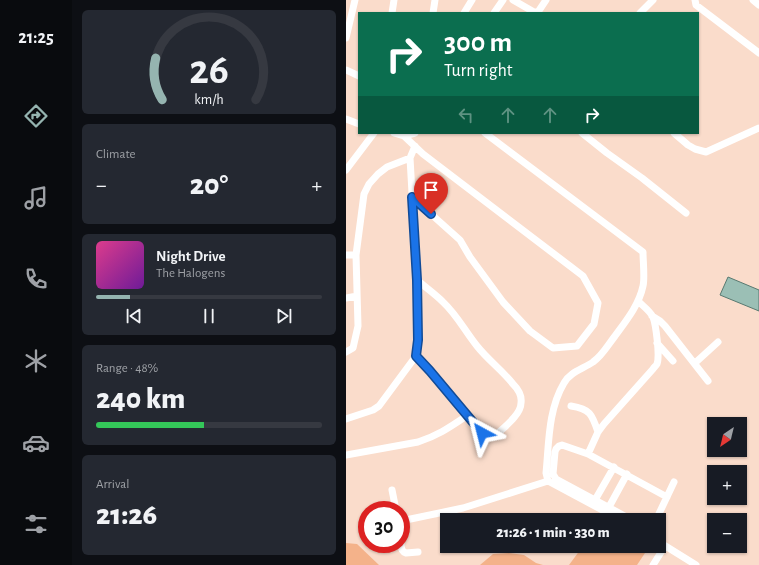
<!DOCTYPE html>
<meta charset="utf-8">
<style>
body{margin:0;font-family:"Alegreya Sans",sans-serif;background:#242831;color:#f1f3f6;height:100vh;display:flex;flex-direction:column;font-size:15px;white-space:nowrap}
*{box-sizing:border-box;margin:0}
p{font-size:13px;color:#9ea1a6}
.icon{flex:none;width:22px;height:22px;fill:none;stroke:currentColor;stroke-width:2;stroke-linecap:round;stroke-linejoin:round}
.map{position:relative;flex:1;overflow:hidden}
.details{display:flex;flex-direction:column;gap:10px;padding:10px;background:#0d0f14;width:274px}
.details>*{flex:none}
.banner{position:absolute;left:12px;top:12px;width:341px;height:122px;border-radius:0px;box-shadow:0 1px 3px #0004;background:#0b6e4f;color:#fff;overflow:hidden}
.needle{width:26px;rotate:215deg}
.tools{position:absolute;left:361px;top:417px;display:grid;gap:8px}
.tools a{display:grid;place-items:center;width:40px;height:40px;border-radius:0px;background:#171b24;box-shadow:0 1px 3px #0004;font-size:20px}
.speed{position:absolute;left:12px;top:501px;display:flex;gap:8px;font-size:20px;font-weight:700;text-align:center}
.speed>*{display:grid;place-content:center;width:52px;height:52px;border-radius:50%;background:#171b24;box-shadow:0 1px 3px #0004;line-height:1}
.speed .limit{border:6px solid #d22;background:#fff;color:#111}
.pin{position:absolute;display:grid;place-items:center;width:34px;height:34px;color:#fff;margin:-41px -17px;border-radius:50% 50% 50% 0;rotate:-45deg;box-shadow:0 0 4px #0007}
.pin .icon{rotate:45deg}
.me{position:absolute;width:44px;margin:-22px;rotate:322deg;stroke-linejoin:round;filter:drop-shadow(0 0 3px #0008)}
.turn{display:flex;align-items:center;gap:14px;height:84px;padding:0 20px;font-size:18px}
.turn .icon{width:52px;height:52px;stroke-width:2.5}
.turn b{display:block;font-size:28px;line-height:34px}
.lanes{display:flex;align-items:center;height:38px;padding:0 20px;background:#0003;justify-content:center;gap:20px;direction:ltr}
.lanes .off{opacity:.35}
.big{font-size:30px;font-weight:800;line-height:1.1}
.details .card{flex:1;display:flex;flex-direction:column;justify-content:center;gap:6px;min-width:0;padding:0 14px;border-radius:6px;background:#242831}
.details .dial{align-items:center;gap:0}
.dial svg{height:104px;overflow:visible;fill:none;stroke:#363941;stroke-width:7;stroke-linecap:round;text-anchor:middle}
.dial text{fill:#f1f3f6;stroke:none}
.song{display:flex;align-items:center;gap:12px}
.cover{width:48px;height:48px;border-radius:6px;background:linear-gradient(135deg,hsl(330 70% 55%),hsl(280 70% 35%))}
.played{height:4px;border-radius:2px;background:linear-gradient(90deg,#95b4b0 15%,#363941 15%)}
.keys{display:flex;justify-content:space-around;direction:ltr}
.heat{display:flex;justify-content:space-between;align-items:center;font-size:22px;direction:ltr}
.charge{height:6px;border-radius:3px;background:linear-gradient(90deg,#34c759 48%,#363941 0)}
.trip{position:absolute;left:94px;top:513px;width:226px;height:40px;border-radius:0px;background:#171b24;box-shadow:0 1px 3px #0004;font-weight:800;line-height:40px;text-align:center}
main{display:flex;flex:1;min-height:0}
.dock{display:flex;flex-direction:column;width:72px;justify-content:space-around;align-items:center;background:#090b0e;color:#9ea1a6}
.dock .icon{width:28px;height:28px}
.dock .on{color:#95b4b0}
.dock b{font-size:18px;color:#f1f3f6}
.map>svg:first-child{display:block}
</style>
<main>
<nav class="dock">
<b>21:25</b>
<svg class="icon on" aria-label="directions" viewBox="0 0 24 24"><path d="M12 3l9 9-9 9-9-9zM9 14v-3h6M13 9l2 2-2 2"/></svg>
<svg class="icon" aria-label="music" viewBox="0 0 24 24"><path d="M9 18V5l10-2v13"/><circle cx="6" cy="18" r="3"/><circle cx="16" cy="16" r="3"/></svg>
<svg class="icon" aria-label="phone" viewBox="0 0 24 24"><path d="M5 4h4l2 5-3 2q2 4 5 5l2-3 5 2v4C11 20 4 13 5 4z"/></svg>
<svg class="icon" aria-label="climate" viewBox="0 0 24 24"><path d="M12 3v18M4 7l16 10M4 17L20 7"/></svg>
<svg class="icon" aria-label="car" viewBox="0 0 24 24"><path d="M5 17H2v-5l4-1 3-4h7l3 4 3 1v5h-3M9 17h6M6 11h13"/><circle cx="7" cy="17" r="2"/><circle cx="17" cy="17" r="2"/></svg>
<svg class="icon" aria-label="filters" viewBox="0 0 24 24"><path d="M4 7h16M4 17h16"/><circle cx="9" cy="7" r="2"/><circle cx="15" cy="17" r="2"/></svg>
</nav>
<section class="details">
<div class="card dial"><svg viewBox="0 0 100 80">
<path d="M14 69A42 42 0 1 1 86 69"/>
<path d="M14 69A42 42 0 0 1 9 37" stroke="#95b4b0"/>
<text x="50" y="56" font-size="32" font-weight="700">26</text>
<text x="50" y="72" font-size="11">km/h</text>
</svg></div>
<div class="card"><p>Climate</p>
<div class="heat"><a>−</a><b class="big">20°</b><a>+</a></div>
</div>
<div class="card">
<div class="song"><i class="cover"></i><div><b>Night Drive</b><p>The Halogens</p></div></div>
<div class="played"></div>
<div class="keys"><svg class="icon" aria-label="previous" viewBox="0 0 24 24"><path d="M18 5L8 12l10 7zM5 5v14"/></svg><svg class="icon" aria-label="pause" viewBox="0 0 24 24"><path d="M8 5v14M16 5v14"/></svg><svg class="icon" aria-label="next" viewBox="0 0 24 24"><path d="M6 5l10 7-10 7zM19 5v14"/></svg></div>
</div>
<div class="card"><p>Range · 48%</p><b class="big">240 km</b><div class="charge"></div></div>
<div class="card"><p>Arrival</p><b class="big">21:26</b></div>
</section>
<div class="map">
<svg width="413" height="565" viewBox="0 0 413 565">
<rect width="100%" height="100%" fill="#fadccb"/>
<path fill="#f4b28a" d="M0 543 11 544 33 565H0Z
M237 546H301L303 547 291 565H223Z
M163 553 178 555 190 563 197 565H134L147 554Z"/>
<path fill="#9bbfb5" stroke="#587970" d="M382 277 413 290V311L374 295Z"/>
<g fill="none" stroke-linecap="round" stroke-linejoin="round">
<path stroke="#fff" stroke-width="7" d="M167 0 188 12H192L200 0
M349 0 350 5 413 53
M407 0 413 5
M46 13 48 0
M87 13 89 0
M118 13 126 0
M148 13 157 0
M294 13 307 0
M0 38 9 0
M0 70 13 76
M0 119 13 124
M48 133 58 136 69 133
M60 133 58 136 77 154 237 276 252 303 248 324 231 346 207 348 184 331 157 302 124 257 114 240 66 197
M139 133 297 252C297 262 299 278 297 286 293 305 280 321 269 336 262 345 256 356 247 362 237 369 224 372 218 383 202 410 203 443 200 473L202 481 275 520
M236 133 261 153 296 178 340 213
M328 133 342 145 349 149 360 152 413 128
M0 170 28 133
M0 255H10
M0 298 11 296
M306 316 314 321 319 326 362 381
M311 343 327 361
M0 352 7 348 12 326 10 255 18 194 23 184 32 174 41 167 64 158
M70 356C88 375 105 395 122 415 126 420 133 432 140 436 143 437 146 437 149 436 157 428 175 415 175 403 176 396 172 389 167 384 156 370 142 360 131 346 119 331 111 315 97 302 89 294 79 287 71 280
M349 363 372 342
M225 406C244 409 246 414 252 432
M0 419 27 410 33 406 70 356 72 340 71 280 64 158 69 146
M242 454 252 432 258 424 307 369C308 367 310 366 311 364 314 356 310 325 307 317 304 311 297 306 292 301
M0 455 72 442C93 435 104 427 122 415
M46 490 50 510
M249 500 268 467
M263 507 281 474
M100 512 102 520
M286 520 210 479 207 474 209 452 210 449 213 446 216 445 242 454 321 497
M310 520 328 482
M55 521 117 508 202 481
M313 542 350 565
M55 544C55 548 56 552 60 553L72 552
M107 546V547
M307 565 319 546"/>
</g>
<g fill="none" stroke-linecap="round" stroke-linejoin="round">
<defs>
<path id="route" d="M85 214 66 197 71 280 72 340 70 356 84 371 136 433"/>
</defs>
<use href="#route" stroke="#114b97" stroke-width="10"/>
<use href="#route" stroke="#1a73e8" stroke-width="7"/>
</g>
</svg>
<div class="tools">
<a><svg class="needle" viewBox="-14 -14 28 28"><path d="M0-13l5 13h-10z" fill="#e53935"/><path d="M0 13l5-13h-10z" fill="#9ea1a6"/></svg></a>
<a>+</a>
<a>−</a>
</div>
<div class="speed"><div class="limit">30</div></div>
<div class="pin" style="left:85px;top:214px;background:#d93025"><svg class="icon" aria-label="arrive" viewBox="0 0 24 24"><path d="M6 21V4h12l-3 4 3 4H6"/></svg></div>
<svg class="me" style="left:136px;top:433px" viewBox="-20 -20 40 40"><path d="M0-17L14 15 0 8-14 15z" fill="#1a73e8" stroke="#fff" stroke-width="4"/></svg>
<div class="trip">21:26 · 1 min · 330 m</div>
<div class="banner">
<div class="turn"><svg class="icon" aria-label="right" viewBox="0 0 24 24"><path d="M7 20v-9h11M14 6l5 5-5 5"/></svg><div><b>300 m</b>Turn right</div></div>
<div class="lanes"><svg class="icon off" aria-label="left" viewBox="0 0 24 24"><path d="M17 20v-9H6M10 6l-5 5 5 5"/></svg><svg class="icon off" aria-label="ahead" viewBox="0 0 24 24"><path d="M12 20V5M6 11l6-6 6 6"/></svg><svg class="icon off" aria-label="ahead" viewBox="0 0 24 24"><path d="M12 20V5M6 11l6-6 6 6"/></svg><svg class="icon" aria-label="right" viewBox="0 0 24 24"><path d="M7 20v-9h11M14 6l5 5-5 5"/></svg></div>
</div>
</div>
</main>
